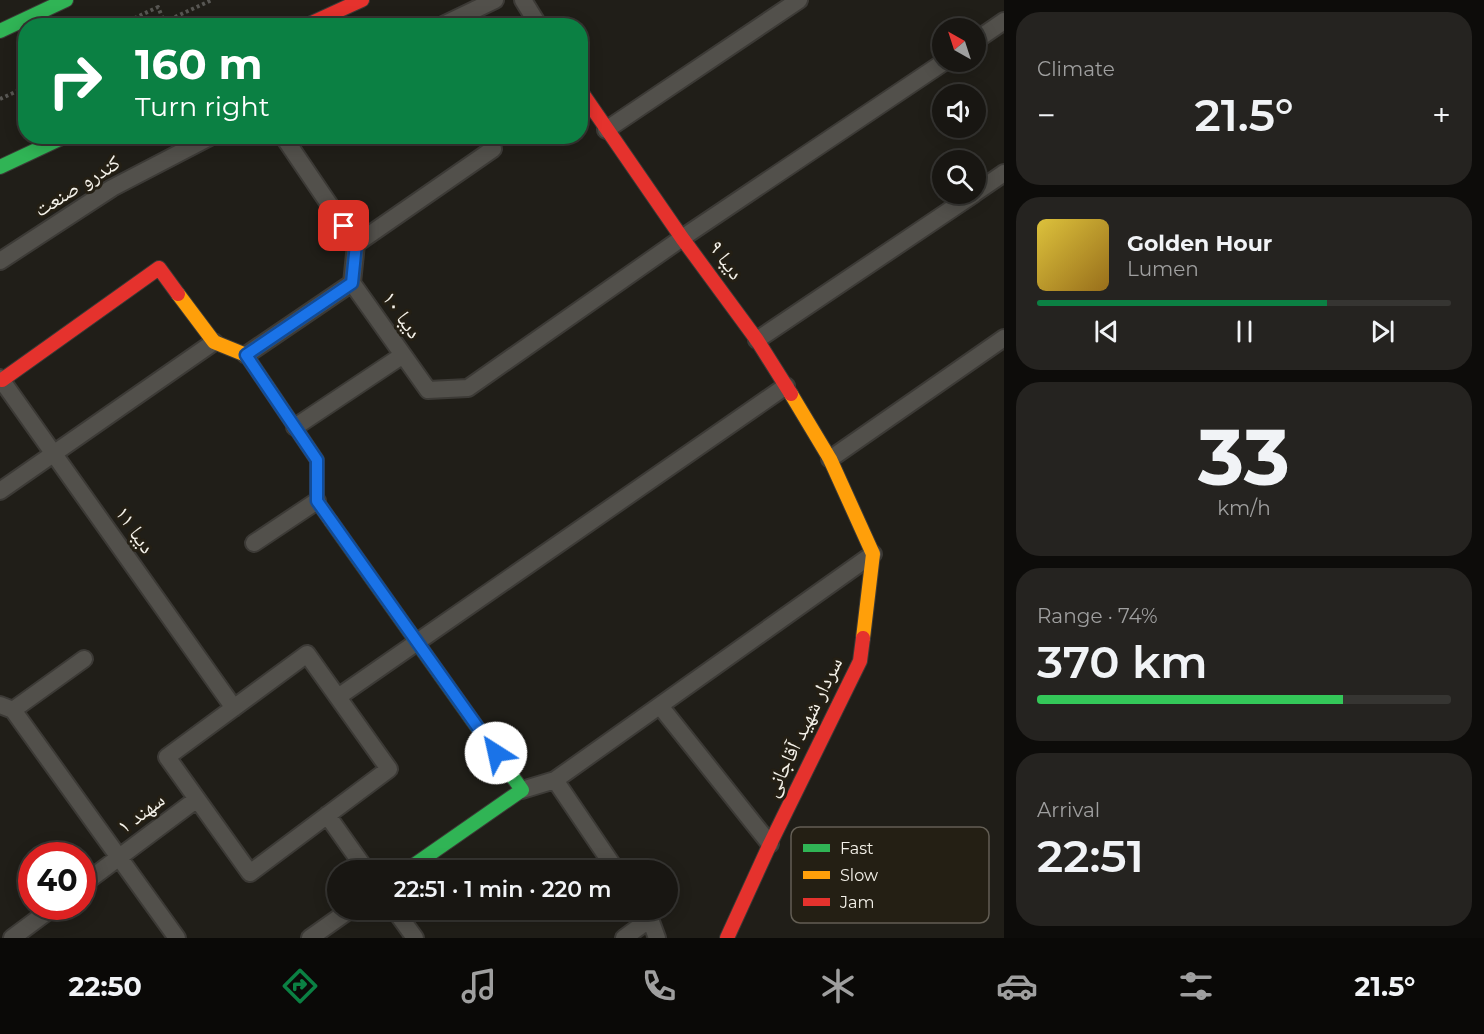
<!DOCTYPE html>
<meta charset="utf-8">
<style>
body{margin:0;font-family:Montserrat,"Noto Naskh Arabic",sans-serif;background:#252320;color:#f1f3f6;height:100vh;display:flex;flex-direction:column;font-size:22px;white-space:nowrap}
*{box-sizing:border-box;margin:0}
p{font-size:20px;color:#9f9f9f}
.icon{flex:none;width:33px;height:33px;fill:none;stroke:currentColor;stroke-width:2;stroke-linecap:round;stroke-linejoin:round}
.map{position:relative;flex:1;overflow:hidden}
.sheet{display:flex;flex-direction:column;gap:12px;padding:12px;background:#0d0c0a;width:480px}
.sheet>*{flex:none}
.banner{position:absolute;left:18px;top:18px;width:570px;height:126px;border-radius:24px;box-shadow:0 3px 15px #0003,0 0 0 2px #363532;background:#0b8043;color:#fff;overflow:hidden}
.needle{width:39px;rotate:321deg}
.buttons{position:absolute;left:932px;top:18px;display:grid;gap:12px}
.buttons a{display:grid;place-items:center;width:54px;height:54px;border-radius:50%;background:#181612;box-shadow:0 3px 15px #0003,0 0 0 2px #363532;font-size:30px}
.speed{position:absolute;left:18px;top:842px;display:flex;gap:12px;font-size:30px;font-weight:700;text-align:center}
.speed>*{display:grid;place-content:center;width:78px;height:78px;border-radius:50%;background:#181612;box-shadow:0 3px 15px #0003,0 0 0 2px #363532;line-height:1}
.speed .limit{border:9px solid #d22;background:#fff;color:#111}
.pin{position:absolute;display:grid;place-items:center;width:51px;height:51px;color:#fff;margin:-26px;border-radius:12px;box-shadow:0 3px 9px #0006}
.me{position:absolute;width:66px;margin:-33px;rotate:325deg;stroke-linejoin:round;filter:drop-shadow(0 0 4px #0008)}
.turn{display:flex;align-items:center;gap:21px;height:126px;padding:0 18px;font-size:27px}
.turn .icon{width:78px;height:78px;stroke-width:2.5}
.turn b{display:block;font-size:42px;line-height:51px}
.big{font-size:45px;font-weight:600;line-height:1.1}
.sheet .card{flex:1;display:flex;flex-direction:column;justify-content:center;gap:9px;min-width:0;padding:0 21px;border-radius:24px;background:#252320}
.sheet .dial{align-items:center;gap:0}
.dial b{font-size:78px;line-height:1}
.song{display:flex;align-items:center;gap:18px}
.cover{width:72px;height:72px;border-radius:9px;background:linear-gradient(135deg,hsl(50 70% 55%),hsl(40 70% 35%))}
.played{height:6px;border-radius:3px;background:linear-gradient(90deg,#0b8043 70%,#363532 70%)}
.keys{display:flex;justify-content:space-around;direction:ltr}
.heat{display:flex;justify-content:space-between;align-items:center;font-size:33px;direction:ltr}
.charge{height:9px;border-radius:4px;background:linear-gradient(90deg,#34c759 74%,#363532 0)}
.trip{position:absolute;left:327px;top:860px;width:351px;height:60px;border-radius:30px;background:#181612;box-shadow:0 3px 15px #0003,0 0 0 2px #363532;font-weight:600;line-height:60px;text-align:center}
.tabs{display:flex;height:96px;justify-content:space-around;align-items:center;background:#0a0907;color:#9f9f9f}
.tabs .icon{width:42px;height:42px}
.tabs .active{color:#0b8043}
.tabs b{font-size:27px;color:#f1f3f6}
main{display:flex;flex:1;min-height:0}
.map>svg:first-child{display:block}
</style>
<main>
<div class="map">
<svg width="1004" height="938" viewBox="0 0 1004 938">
<rect width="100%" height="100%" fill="#201e18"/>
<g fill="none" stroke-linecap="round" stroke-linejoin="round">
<defs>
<path id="street" d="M523 0 539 26
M441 26 495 0
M975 41 1004 21
M606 130 799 0
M283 136 356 244 352 283 428 390 468 388 682 238 944 62
M975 193 1004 173
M356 244 493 149
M0 261 112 188 212 136
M757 340 974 194
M246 355 352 283
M0 378 234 708
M295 427 403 355
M830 459 1004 338
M0 491 214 342
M254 543 317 501
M307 654 389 769 250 873 167 757Z
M338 697 786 386
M0 705 13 710 177 938
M660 706 770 844
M13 710 84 659
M555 780 873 554
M522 790 555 780 616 870
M327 815 366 870
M82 885 197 799
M394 909 415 938
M643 909 650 919 657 938
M12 938 55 906
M310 938 351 909
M624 938 650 919"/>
<path id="fast" d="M0 31 66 0
M0 167 66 136
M331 521 522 790 407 870"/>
<path id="slow" d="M178 294 214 342 246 355 317 460V501L331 521
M791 394 830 459 873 554 863 638"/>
<path id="jam" d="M305 26 362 0
M580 90 682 238 757 340 791 394
M2 380 159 268 178 294
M727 938 770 844 860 661 863 638"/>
</defs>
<use href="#street" stroke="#3c3a36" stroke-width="20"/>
<use href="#fast" stroke="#3c3a36" stroke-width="16"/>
<use href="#slow" stroke="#3c3a36" stroke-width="16"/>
<use href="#jam" stroke="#3c3a36" stroke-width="16"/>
<path stroke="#585753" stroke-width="4" stroke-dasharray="3 3" stroke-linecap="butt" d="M164 22 212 0
M118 26 158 7 166 26
M0 99 26 87"/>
<use href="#street" stroke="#52504b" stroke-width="16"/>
<use href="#fast" stroke="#30b455" stroke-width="14"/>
<use href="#slow" stroke="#ff9f0a" stroke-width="14"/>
<use href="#jam" stroke="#e5322d" stroke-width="14"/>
</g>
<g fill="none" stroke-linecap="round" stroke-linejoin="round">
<defs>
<path id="route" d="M344 226 356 244 352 283 246 355 317 460V501L496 753"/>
</defs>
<use href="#route" stroke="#114b97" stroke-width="15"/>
<use href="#route" stroke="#1a73e8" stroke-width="10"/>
</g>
<g text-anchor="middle" stroke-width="6" stroke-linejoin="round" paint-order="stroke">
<g font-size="21" fill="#f5f2ea" stroke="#241f14">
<text transform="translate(77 186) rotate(-32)" y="7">کندرو صنعت</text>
<text transform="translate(726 260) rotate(54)" y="7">دیبا ۹</text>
<text transform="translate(402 315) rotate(55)" y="7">دیبا ۱۰</text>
<text transform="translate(135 530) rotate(55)" y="7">دیبا ۱۱</text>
<text transform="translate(803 727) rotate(-64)" y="7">سردار شهید آقاجانی</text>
<text transform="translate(141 813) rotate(-37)" y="7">سهند ۱</text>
</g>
</g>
<rect x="791" y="827" width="198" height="96" rx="9" fill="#241f14" stroke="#635e54" stroke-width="1.5"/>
<rect x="803" y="844" width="27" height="8" fill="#30b455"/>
<rect x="803" y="871" width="27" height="8" fill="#ff9f0a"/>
<rect x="803" y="898" width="27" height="8" fill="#e5322d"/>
<g font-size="16" fill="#f5f2ea">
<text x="840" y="854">Fast</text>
<text x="840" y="881">Slow</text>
<text x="840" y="908">Jam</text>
</g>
</svg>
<div class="buttons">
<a><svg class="needle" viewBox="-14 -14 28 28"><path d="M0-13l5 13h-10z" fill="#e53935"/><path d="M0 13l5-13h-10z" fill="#9f9f9f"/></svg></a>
<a><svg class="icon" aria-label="sound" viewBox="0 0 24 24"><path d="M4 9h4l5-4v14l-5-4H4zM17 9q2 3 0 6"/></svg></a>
<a><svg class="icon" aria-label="search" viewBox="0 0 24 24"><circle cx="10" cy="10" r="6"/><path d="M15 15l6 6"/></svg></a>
</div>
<div class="speed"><div class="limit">40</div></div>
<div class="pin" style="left:344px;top:226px;background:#d93025"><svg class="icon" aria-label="arrive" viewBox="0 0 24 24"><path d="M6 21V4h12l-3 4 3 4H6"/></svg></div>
<svg class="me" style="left:496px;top:753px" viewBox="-20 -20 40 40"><circle r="19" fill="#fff"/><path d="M0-13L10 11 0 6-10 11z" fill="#1a73e8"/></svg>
<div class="trip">22:51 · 1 min · 220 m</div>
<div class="banner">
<div class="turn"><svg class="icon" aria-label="right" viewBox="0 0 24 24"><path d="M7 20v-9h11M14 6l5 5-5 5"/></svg><div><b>160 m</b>Turn right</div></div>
</div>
</div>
<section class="sheet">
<div class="card"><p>Climate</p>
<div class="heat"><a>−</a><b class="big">21.5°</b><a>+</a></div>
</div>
<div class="card">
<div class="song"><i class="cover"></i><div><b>Golden Hour</b><p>Lumen</p></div></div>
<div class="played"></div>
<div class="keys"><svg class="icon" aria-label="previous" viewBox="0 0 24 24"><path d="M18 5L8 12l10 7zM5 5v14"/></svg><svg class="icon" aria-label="pause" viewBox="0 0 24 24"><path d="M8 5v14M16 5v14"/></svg><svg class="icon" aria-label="next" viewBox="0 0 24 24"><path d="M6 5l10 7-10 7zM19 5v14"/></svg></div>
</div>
<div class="card dial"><b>33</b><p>km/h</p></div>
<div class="card"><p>Range · 74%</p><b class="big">370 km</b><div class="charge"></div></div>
<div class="card"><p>Arrival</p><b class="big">22:51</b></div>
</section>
</main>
<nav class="tabs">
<b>22:50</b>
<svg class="icon active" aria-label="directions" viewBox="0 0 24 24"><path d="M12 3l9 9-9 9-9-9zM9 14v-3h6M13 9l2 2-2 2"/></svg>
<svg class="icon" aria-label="music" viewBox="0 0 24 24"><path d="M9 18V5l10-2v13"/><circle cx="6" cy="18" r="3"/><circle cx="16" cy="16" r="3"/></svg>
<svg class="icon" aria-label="phone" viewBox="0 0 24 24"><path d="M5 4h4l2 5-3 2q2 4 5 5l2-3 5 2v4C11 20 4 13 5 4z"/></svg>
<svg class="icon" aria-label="climate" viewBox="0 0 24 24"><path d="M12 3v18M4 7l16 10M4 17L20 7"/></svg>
<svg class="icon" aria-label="car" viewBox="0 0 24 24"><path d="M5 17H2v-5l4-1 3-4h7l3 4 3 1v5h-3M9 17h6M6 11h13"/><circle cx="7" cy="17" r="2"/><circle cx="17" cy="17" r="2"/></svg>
<svg class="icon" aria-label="filters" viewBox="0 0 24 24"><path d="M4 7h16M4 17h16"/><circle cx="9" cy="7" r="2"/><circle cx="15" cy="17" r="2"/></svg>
<b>21.5°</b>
</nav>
